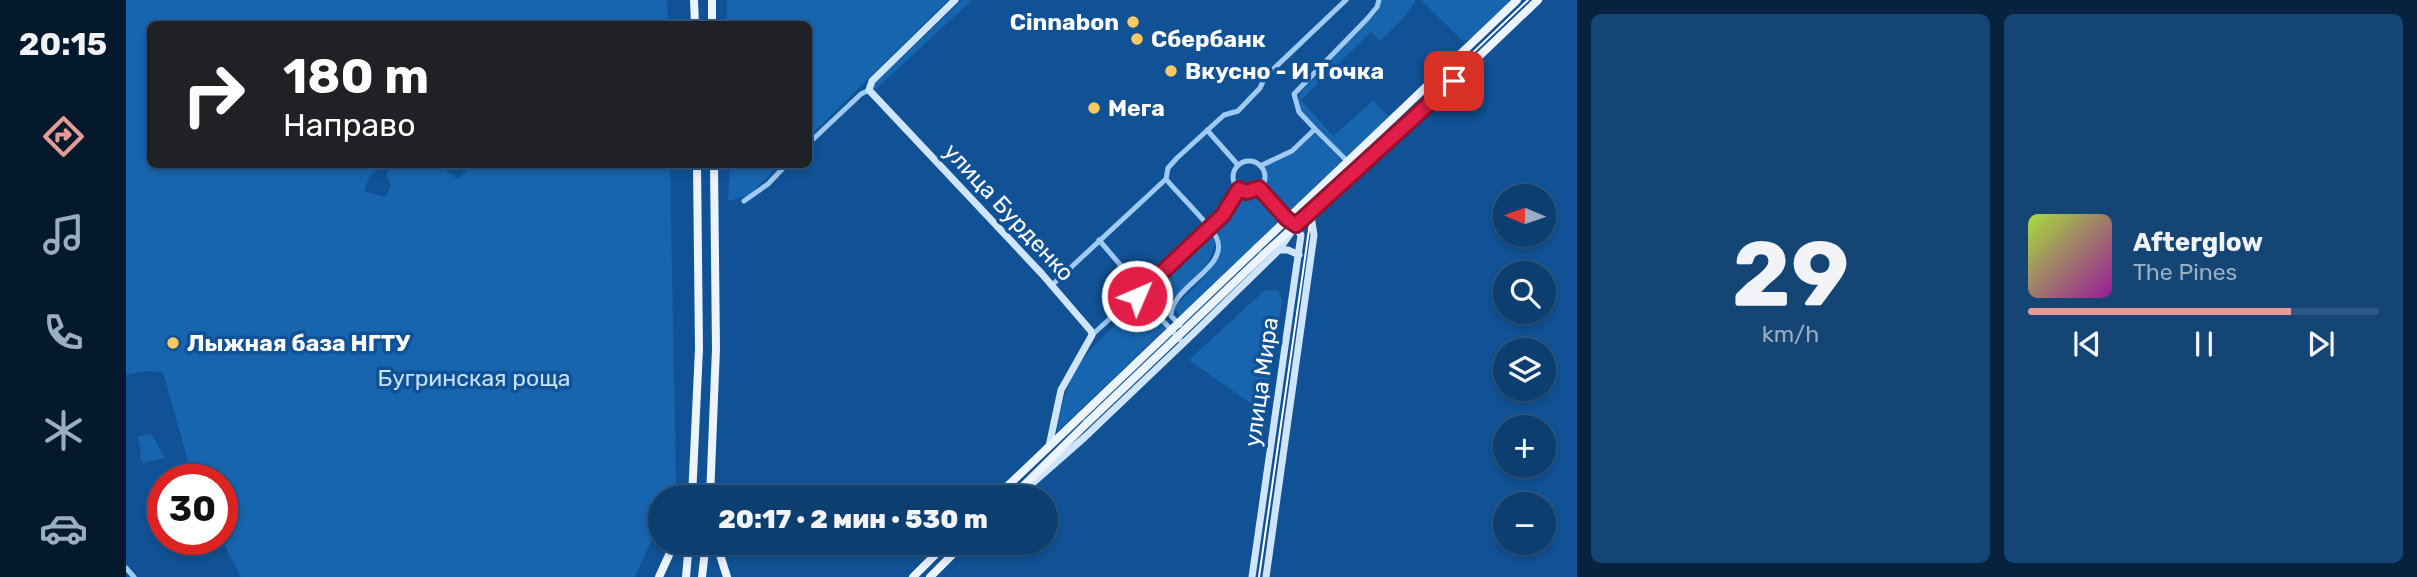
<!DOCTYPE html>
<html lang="ru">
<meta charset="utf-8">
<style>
body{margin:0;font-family:Rubik,sans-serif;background:#154575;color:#f1f3f6;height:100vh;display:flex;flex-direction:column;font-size:26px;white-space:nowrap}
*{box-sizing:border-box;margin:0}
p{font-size:23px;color:#9aaec3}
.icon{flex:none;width:38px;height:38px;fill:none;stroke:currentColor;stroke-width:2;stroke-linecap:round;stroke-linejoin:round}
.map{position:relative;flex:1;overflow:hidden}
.panel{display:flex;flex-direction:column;gap:14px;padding:14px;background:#07223e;width:840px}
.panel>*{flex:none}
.hud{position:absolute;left:21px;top:21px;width:665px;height:147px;border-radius:10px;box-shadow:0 4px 10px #0003,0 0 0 2px #2c5783;background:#202124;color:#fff;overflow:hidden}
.needle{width:46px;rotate:272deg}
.tools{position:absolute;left:1367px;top:184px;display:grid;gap:14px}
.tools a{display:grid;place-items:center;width:63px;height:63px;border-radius:50%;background:#0c3e70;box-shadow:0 4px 10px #0003,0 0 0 2px #2c5783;font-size:35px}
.speed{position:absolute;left:21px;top:464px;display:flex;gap:14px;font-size:35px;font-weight:700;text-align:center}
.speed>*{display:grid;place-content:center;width:91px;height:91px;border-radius:50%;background:#0c3e70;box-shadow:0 4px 10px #0003,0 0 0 2px #2c5783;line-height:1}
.speed .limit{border:10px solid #d22;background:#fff;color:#111}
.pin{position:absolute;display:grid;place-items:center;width:60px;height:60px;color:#fff;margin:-30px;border-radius:14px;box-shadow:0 4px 10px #0006}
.me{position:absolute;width:77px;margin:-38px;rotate:45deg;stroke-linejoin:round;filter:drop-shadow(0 0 5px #0008)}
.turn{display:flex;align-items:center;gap:24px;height:147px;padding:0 21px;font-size:32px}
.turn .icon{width:91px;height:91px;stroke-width:2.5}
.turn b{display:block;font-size:49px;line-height:60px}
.panel .widget{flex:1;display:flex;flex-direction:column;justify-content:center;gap:10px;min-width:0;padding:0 24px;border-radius:10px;background:#154575}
.panel .dial{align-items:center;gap:0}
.dial b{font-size:91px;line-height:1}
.song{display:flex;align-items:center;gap:21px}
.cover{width:84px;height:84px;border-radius:10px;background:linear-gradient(135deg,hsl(80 70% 55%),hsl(300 70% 35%))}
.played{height:7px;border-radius:4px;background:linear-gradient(90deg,#e69b98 75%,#2c5783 75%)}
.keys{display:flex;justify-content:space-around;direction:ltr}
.panel .tiles{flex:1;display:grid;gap:14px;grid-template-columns:repeat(2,1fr)}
.trip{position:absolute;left:522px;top:485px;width:410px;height:70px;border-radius:35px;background:#0c3e70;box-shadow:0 4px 10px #0003,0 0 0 2px #2c5783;font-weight:800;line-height:70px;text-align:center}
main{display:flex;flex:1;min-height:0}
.tabs{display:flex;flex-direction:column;width:126px;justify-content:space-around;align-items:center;background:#05192d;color:#9aaec3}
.tabs .icon{width:49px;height:49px}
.tabs .active{color:#e69b98}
.tabs b{font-size:32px;color:#f1f3f6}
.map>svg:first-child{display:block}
</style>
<main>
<nav class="tabs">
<b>20:15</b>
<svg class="icon active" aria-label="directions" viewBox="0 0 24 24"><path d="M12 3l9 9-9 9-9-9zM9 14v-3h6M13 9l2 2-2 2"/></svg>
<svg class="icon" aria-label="music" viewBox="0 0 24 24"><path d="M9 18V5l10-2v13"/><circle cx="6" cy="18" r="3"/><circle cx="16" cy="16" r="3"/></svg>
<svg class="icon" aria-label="phone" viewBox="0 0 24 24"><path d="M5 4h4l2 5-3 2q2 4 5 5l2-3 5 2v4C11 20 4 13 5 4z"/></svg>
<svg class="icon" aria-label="climate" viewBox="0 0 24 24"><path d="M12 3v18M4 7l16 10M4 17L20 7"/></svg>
<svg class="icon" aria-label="car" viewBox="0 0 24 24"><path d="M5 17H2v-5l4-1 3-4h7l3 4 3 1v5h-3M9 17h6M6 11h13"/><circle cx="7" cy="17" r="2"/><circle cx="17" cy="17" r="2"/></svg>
</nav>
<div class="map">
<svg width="1451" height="577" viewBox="0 0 1451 577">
<rect width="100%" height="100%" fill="#105295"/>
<path fill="#1865af" d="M0 0H541L542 24H24V164L260 165 244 175 238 191 260 197 265 186 260 175 266 165H312L332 179 346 165H544L550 486 545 497H534V522L509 577H115L96 539V480L67 479 37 372 21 371 0 375Z
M601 0H822L683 137 682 24H601Z
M836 0H846L749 90 747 85Z
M1256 0H1290L1276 20 1254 41 1245 32 1175 100 1207 136 1247 101 1263 117 1220 158 1175 111 1172 95 1252 11Z
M1295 0H1385L1343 40H1336Z
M1188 132 1216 161 1161 214 1136 188 1140 165 1168 153Z
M604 165H654L623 195 602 201Z
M1132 192 1156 219 1055 316 1047 308C1064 291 1109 257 1089 232L1101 222 1118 196Z
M1085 237 1088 240C1091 262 1059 288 1044 303L1033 292 1035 283Z
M1139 290 1153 291 1156 302 1137 412 1063 360Z
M1011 305 1020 308 1040 328 931 432C940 365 964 349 1011 305Z
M25 434 39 458 17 463 14 459 15 454 12 437Z"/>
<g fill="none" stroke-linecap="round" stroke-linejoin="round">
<path stroke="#9ecaf4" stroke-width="5" d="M1189 129 1221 161
M1081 130 1112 165
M682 144 735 94 743 90
M1107 177a16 16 0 1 1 32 0a16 16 0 1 1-32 0Z
M1134 166 1166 151 1189 129 1173 112 1168 94 1241 19 1251 7 1253 0
M1040 179C1050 192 1086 226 1091 239 1103 268 1044 287 1045 316L1054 325
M1133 188 1161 219
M618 201 642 184 661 164
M973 240 1009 282 1011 296 1020 302 1057 343
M926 285 1040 179 1042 168 1051 158 1098 115 1112 111 1134 88 1139 77 1220 0
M966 335 1092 220 1113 189
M0 568 8 577"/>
<path stroke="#cee5fd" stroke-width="7" d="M829 0 746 81 743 90 916 274 965 331 966 335 935 390 923 446
M1153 250H1162L1173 255
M893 495 959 437 1068 333 1153 250 1166 231
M1126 577 1175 235 1167 223
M1140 577 1188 235 1185 216 1175 205"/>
<path stroke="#ebf4ff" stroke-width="8" d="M568 0 569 24
M586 0V24
M1131 248 1391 0
M1137 255 1324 84 1412 0
M566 497 573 349 571 164
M584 497 590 349 588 164
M870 497 955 416
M886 497 961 423
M590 542 601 577
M533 577 549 542
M560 577 563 542
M576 577 580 542
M787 577 822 542
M804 577 839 542"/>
<path stroke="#fff" stroke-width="2" d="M1133 577 1184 223 1188 209 1205 188 1402 0"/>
<path stroke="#ebf4ff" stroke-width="8" d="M955 416 1131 248
M961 423 1137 255"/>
</g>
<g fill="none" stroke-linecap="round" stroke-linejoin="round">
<defs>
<path id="route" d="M1011 296 1097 215 1113 189 1121 192 1133 188 1161 219 1170 225 1328 81"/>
</defs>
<use href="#route" stroke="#92132f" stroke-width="18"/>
<use href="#route" stroke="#e11d48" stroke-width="12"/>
</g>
<g fill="#ffc861" stroke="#105295" stroke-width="2.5">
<circle cx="1007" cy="22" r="7"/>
<circle cx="1011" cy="39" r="7"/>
<circle cx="1045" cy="71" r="7"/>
<circle cx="968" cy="108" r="7"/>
<circle cx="47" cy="343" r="7"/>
</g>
<g text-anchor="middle" stroke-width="7" stroke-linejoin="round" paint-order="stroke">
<g font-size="23" font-weight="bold" fill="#fff" stroke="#105295" text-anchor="start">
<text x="993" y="30" text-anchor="end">Cinnabon</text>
<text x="1025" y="47">Сбербанк</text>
<text x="1059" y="79">Вкусно - И Точка</text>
<text x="982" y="116">Мега</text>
<text x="61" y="351">Лыжная база НГТУ</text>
</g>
<g font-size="23" fill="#fff" stroke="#105295">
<text transform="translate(883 212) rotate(47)" y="8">улица Бурденко</text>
<text transform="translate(1135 382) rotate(-82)" y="8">улица Мира</text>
</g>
<g font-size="23" fill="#c6e3fe" stroke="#105295">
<text x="348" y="386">Бугринская роща</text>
</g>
</g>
</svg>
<div class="tools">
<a><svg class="needle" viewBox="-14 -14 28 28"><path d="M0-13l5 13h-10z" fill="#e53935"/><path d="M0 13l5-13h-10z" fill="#9aaec3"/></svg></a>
<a><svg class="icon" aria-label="search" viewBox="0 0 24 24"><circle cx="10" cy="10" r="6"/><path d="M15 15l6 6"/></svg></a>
<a><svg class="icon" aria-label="layers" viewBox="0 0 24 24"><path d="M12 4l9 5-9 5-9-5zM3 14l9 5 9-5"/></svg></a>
<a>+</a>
<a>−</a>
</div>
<div class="speed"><div class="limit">30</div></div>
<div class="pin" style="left:1328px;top:81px;background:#d93025"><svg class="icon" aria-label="arrive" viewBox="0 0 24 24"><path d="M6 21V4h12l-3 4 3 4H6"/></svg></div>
<svg class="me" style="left:1011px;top:296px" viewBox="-20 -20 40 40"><circle r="17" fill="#e11d48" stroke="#fff" stroke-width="3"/><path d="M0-11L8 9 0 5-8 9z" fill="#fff"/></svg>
<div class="trip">20:17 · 2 мин · 530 m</div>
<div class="hud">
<div class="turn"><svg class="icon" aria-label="right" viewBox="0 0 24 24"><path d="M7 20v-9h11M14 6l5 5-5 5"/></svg><div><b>180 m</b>Направо</div></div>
</div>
</div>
<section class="panel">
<div class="tiles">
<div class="widget dial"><b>29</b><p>km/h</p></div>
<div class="widget">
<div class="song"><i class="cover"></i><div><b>Afterglow</b><p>The Pines</p></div></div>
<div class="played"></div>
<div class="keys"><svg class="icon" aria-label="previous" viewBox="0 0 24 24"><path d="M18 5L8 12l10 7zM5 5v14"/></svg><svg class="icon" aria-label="pause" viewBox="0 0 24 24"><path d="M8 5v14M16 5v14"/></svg><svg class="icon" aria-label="next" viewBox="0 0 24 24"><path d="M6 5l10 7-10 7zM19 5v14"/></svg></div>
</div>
</div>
</section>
</main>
